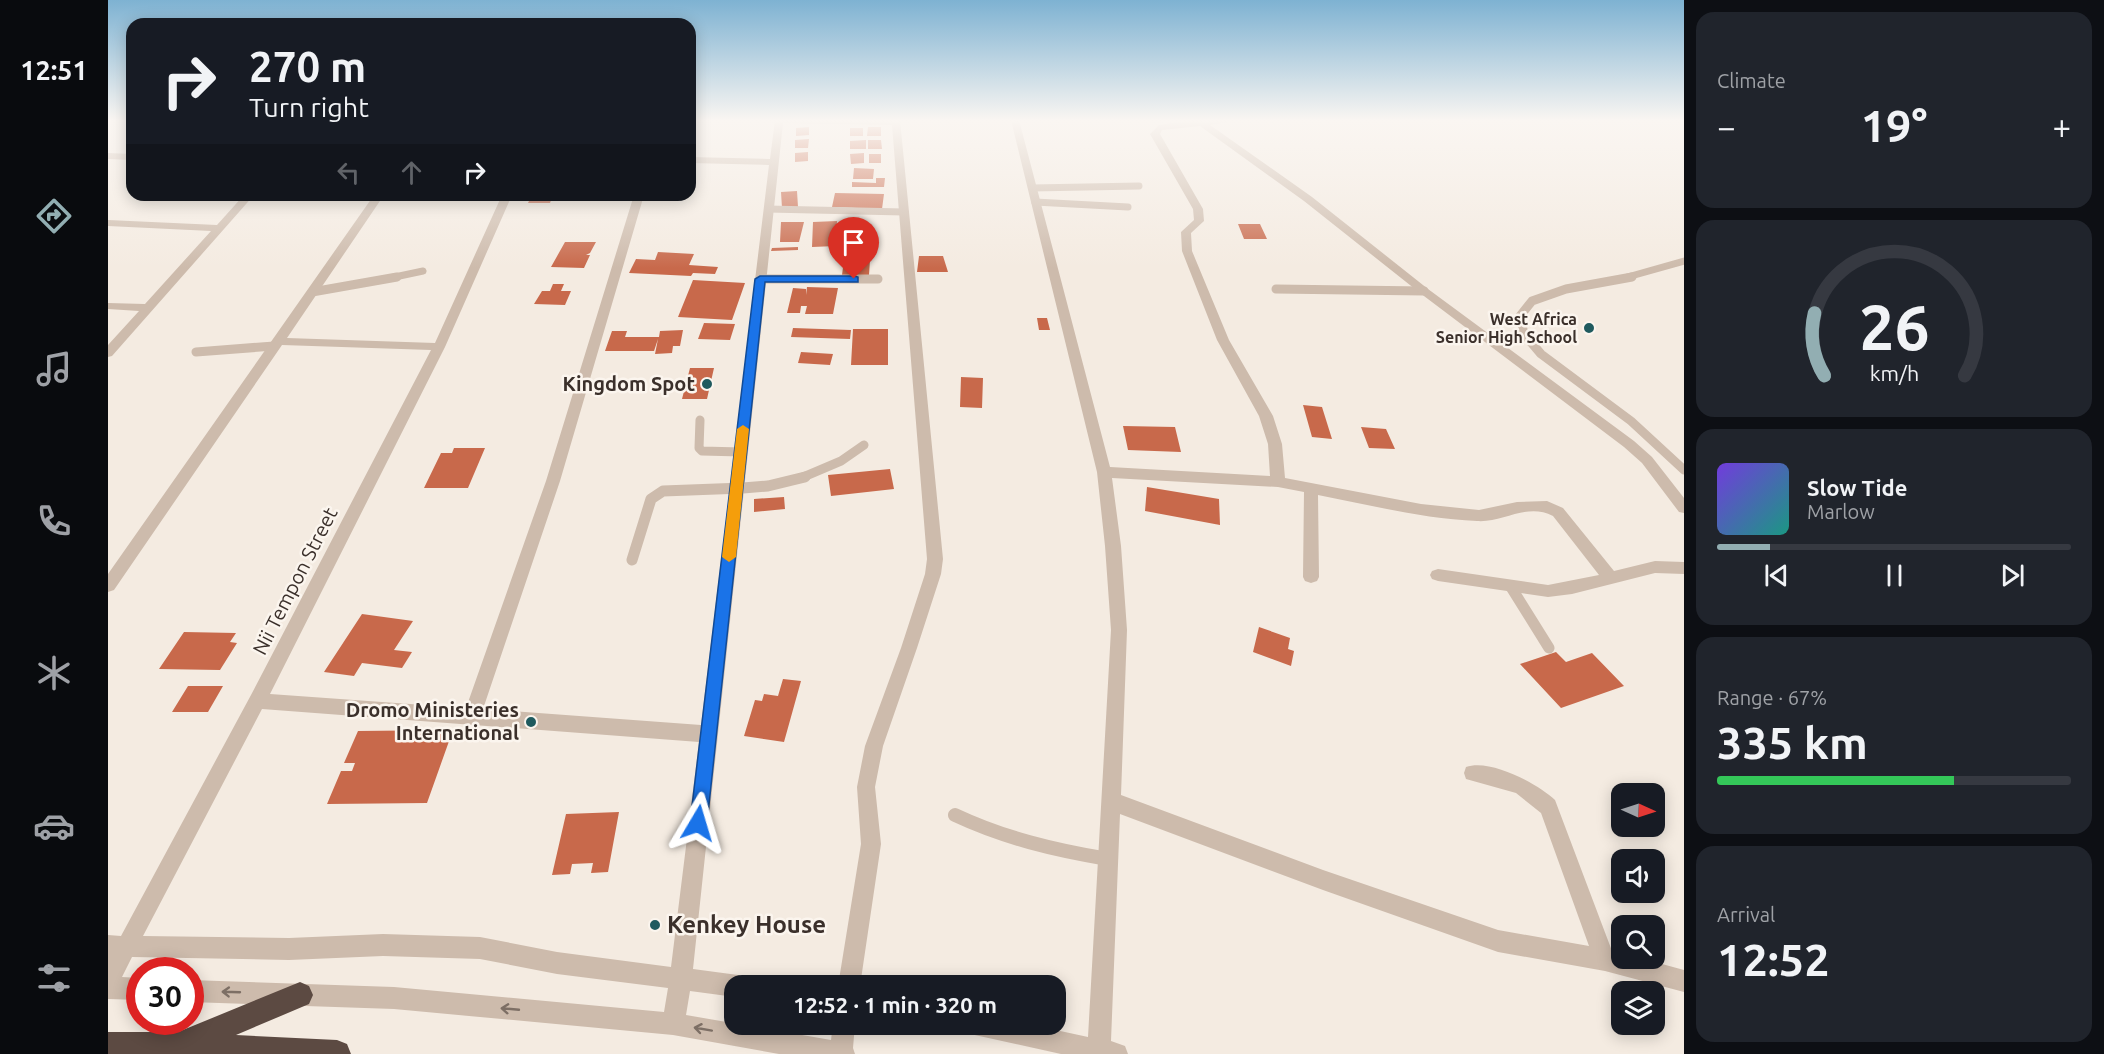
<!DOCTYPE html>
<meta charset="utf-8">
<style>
body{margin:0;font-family:Ubuntu,sans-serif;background:#20242c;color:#f1f3f6;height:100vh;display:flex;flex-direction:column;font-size:22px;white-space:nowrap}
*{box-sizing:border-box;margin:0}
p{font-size:20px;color:#9ea1a6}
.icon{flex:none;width:33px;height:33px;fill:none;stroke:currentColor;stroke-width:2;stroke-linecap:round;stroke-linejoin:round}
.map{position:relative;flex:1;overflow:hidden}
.details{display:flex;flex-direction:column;gap:12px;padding:12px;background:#0d0f14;width:420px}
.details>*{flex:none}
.banner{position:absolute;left:18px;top:18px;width:570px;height:183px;border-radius:18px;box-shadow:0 3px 15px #0003;background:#171b24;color:#f1f3f6;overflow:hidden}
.needle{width:39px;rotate:93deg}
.tools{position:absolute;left:1503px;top:783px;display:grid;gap:12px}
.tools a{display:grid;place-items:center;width:54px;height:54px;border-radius:12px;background:#171b24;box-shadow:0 3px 15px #0003;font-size:30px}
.speed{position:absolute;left:18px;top:957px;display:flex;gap:12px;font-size:30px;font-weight:700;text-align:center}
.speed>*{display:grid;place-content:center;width:78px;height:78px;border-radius:50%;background:#171b24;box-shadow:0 3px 15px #0003;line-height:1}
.speed .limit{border:9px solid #d22;background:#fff;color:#111}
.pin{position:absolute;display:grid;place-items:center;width:51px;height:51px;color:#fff;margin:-62px -26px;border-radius:50% 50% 50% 0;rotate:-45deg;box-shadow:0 0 6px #0007}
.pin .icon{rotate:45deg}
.me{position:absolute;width:66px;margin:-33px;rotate:7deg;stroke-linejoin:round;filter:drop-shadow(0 0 4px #0008)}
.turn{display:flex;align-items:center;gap:21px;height:126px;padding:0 24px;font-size:27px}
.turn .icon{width:78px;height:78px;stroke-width:2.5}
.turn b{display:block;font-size:42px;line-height:51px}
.lanes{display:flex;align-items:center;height:57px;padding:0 24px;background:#0003;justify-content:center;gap:30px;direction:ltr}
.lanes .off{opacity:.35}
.big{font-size:45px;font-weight:700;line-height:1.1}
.details .card{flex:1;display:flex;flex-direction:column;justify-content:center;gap:9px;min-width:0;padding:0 21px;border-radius:18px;background:#20242c}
.details .dial{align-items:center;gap:0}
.dial svg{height:156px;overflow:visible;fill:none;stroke:#363941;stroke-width:7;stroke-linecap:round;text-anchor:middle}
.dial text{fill:#f1f3f6;stroke:none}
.song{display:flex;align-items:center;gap:18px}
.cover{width:72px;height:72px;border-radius:9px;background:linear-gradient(135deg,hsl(260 70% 55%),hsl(170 70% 35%))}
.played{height:6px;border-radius:3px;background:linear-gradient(90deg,#92aeb2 15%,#363941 15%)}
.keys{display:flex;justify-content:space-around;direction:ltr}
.heat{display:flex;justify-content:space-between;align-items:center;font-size:33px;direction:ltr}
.charge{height:9px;border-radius:4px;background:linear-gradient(90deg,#34c759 67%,#363941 0)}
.trip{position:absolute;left:616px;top:975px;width:342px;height:60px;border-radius:18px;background:#171b24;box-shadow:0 3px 15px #0003;font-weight:700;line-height:60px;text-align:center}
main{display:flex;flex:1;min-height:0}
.tab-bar{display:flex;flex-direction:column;width:108px;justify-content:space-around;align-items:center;background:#090b0e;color:#9ea1a6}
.tab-bar .icon{width:42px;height:42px}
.tab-bar .on{color:#92aeb2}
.tab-bar b{font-size:27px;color:#f1f3f6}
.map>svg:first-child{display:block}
</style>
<main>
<nav class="tab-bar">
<b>12:51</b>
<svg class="icon on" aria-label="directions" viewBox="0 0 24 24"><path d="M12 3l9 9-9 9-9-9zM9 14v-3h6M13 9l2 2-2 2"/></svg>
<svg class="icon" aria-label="music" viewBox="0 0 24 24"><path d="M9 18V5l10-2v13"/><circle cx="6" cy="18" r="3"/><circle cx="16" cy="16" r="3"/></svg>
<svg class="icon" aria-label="phone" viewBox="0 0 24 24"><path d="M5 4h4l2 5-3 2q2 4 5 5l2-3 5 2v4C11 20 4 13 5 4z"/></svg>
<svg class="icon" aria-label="climate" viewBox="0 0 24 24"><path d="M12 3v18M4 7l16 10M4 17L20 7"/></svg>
<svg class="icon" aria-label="car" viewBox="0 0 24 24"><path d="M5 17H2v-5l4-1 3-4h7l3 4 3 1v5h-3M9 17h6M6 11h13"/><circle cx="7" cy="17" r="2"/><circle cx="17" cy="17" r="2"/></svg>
<svg class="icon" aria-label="filters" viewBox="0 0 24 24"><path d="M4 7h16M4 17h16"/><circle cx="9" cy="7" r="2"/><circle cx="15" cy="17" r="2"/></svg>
</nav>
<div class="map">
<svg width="1576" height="1054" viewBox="0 0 1576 1054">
<rect width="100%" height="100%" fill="#f4ebe1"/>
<path fill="#c8694b" d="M701 127V135L688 136V128Z
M760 127H773V136H759Z
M742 128H755V136H742Z
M701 139 700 148H687V140Z
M758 140V149H742V141Z
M760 140H773L774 149H760Z
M700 152V161L687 162V153Z
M756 153V163L743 164 742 154Z
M761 154H773V163H761Z
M746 168 766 169 765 179H745Z
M768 178H777L776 187H744V182L768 183Z
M689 191 690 207 674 208 673 192Z
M727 193 776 194 774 209 724 207Z
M424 195H445L442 203H420Z
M729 221 728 246 704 247 705 222Z
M673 222H696L691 242H672Z
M1130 224H1152L1159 239H1136Z
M457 242H488L482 253 478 255H482L476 268 443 267Z
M690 247V250L663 251 664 248Z
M550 252 586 254 581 265 610 267 607 274 585 273 583 276 521 273 528 259 547 260Z
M811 256H835L840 272H809Z
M736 260H762L761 275H734Z
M585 280 637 283 624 320 570 317Z
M445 284H456L453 291H463L457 305 426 304 434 291H442Z
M699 287 730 288 725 314H697L699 306H693L692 313H679L685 288 698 289V295Z
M929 318H939L942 330H931Z
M596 323 627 324 622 340 590 339Z
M685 328 743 330 742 339 683 337Z
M745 329H780V365H743Z
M575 330 572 346H565L564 353 547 354 550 339 546 351H497L504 331H519L517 337H551L552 331Z
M693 352 725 354 722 365 690 363Z
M582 368H606L599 399H574Z
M853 377 875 378 874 408 852 407Z
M1195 405 1214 407 1224 439 1204 437Z
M1015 426 1067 427 1073 452 1020 450Z
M1253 427 1278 429 1287 449 1261 448Z
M346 448H377L360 488H316L333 453H344Z
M782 469 786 489 723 496 720 475Z
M1039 487 1111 499 1112 525 1037 511Z
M676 497 677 509 646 512V499Z
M254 614 305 621 286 650 304 652 294 668 254 663 246 676 216 672Z
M1151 627 1182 638 1180 649 1186 651 1183 666 1145 652Z
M76 632 128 633 122 642 129 643 112 670 51 669Z
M1448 652 1458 662 1484 653 1516 686 1453 708 1412 664Z
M675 679 693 681 676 742 636 736 647 700 654 701 656 694 670 696Z
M80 686H115L100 712H64Z
M345 730 319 803 219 804 233 771H244L247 763H236L250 731Z
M511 812 500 872 483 873 485 863 464 864 462 874 444 875 458 814Z"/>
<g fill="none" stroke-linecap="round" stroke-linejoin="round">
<path stroke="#cdbbac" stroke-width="7" d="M924 188 1031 186
M927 202 1020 207
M660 209 796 212
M282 278 315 271
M1516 278 1576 261"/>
<path stroke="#cdbbac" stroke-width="9" d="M1524 277 1458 289 1424 301 1412 316 1416 334 1433 354 1523 421 1576 470
M652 279H770
M1168 289 1316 291
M204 292 289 277
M88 352 166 346
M592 420 591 448 594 451 633 452
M693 478 733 461 756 445"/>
<path stroke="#cdbbac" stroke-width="11" d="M524 560 543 499 555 491 635 488 660 486 697 477
M1403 587 1441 648"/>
<path stroke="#cdbbac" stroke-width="14" d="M847 815C896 838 946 850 1000 859"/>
<path fill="#cdbbac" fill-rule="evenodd" d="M667 120H792L835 559 833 574 809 648 775 746 767 787 773 844 752 986H730L753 844 749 787 757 746 793 648 817 574 819 559 784 125 675 123 585 969 630 975 638 978 641 986H627V997L582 991 578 1015 723 1040 725 1024H747L745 1048 747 1054H671L565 1035 286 1009 82 1002V980L286 987 556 1012 560 988 449 974 372 959 275 956 181 960 24 957 14 977 32 978V1000L0 999V935L13 936 143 695 323 350 174 345 6 590 0 592V574L266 195H276L179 338 327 343 394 195H404L337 347 162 694 358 708 438 481 526 195H536L452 481 375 709 593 725 661 165 582 163V157L662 159ZM154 709 591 742 563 967 449 952 372 937 275 934 181 938 35 936Z
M903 120H911L1002 467 1162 476 1160 444 1151 416 1109 340 1074 251 1073 232 1086 220 1085 209 1042 134 1051 125 1085 120H1128L1102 125 1204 197 1320 289 1526 441 1544 457 1576 498V513L1571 512 1534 463 1516 447 1312 293 1196 201 1092 126 1054 130 1052 134 1095 209 1096 221 1083 233 1084 251 1121 340 1165 416 1174 444 1177 478 1313 504 1371 510 1409 502 1439 501 1455 508 1506 571 1547 561 1576 562V574L1547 573 1464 594 1440 597 1330 581 1324 579 1322 575 1324 571 1330 569 1440 585 1491 575 1445 516C1419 502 1395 523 1369 521 1316 519 1262 505 1210 495L1211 577 1209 581 1203 583 1197 581 1195 577 1196 492 1170 487 1004 478 1013 546 1019 630 1013 795 1215 870 1390 930 1481 946 1433 813 1408 793 1358 779 1356 773 1358 767C1382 758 1430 784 1447 800L1504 951 1514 954V958H1532L1576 970V992L1497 971 1390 952 1215 890 1012 814 1003 1041 1017 1046 1020 1054H953L853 1032 850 1024H920L980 1037 1003 630 997 546 989 472Z
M0 153 24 154V160L0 159Z
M136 195H146L4 356 0 357V345L31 311 0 309V303L37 304 103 231 0 226V220L109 225Z"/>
<path fill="#5c4a42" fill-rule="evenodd" d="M192 982 201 986 205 995 201 1004 128 1035 229 1040 239 1044 243 1054H0V1032H70Z"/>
</g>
<defs><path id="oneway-shaft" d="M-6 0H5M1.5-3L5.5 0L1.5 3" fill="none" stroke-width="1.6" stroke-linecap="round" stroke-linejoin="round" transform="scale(1.5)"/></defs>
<g stroke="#7d6f65">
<use href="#oneway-shaft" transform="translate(123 992) rotate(-178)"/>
<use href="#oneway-shaft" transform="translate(402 1009) rotate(-175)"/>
<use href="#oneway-shaft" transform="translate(595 1029) rotate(-170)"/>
</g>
<linearGradient id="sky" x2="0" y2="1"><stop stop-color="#7eb2d2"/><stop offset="0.45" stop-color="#faf6f2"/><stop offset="1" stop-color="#faf6f2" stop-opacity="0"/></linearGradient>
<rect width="1576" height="268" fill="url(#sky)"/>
<path fill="#1a73e8" stroke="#114b97" stroke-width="1.5" d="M746 276 750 277V282H657L599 823 597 829 590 832 584 829 582 823 647 279 652 276Z"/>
<path fill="#f59e0b" d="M635 425 641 429 628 557 621 562 614 557 629 429Z"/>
<g fill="#1f5a5e" stroke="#fbf5ee" stroke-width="2">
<circle cx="1481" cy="328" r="6"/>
<circle cx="599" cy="384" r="6"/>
<circle cx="423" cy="722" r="6"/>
<circle cx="547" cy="925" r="6"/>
</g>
<g text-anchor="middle" stroke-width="5" stroke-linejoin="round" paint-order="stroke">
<g font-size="16" font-weight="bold" fill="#3b302b" stroke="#fbf5ee" text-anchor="end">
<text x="1469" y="325">West Africa<tspan x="1469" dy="18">Senior High School</tspan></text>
</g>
<g font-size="20" font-weight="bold" fill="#3b302b" stroke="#fbf5ee" text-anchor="end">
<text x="587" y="391">Kingdom Spot</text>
<text x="411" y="717">Dromo Ministeries<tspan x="411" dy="23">International</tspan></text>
</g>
<g font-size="20" fill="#3b302b" stroke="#fbf5ee">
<text transform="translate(187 581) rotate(-63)" y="7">Nii Tempon Street</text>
</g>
<g font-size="24" font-weight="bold" fill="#3b302b" stroke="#fbf5ee" text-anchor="start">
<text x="559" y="933">Kenkey House</text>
</g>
</g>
</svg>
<div class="tools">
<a><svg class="needle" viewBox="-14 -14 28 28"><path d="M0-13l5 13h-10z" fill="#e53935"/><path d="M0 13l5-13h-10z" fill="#9ea1a6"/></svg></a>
<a><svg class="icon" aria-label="sound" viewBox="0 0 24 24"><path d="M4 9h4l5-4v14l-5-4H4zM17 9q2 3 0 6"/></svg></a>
<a><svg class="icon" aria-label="search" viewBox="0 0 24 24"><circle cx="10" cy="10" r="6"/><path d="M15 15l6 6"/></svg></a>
<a><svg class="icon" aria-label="layers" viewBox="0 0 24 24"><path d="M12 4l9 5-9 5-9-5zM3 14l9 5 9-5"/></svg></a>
</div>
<div class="speed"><div class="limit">30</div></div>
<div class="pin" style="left:746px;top:279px;background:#d93025"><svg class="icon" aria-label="arrive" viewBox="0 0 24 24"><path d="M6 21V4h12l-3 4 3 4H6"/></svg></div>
<svg class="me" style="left:590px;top:823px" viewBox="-20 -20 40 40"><path d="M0-17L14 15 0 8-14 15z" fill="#1a73e8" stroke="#fff" stroke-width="4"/></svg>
<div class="trip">12:52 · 1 min · 320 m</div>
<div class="banner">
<div class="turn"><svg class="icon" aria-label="right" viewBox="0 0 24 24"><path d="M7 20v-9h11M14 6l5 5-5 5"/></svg><div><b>270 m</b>Turn right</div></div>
<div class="lanes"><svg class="icon off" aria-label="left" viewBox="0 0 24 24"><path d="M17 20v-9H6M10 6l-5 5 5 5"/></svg><svg class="icon off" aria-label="ahead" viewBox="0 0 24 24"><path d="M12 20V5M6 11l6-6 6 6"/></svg><svg class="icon" aria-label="right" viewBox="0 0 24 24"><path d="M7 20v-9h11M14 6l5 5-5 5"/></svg></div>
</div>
</div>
<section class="details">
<div class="card"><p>Climate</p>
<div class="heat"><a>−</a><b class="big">19°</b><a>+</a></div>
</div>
<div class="card dial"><svg viewBox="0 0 100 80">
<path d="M14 69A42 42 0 1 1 86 69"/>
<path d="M14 69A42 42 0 0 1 9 37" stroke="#92aeb2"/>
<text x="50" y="56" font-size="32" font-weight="700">26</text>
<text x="50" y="72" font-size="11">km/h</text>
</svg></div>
<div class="card">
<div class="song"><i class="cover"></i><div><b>Slow Tide</b><p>Marlow</p></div></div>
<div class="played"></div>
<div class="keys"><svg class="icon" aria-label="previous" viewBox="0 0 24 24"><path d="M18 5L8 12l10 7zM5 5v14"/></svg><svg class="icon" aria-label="pause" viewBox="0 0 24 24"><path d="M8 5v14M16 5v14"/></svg><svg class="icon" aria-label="next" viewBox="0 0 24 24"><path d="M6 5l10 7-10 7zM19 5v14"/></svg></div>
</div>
<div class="card"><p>Range · 67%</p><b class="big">335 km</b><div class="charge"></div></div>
<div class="card"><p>Arrival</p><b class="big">12:52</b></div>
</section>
</main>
